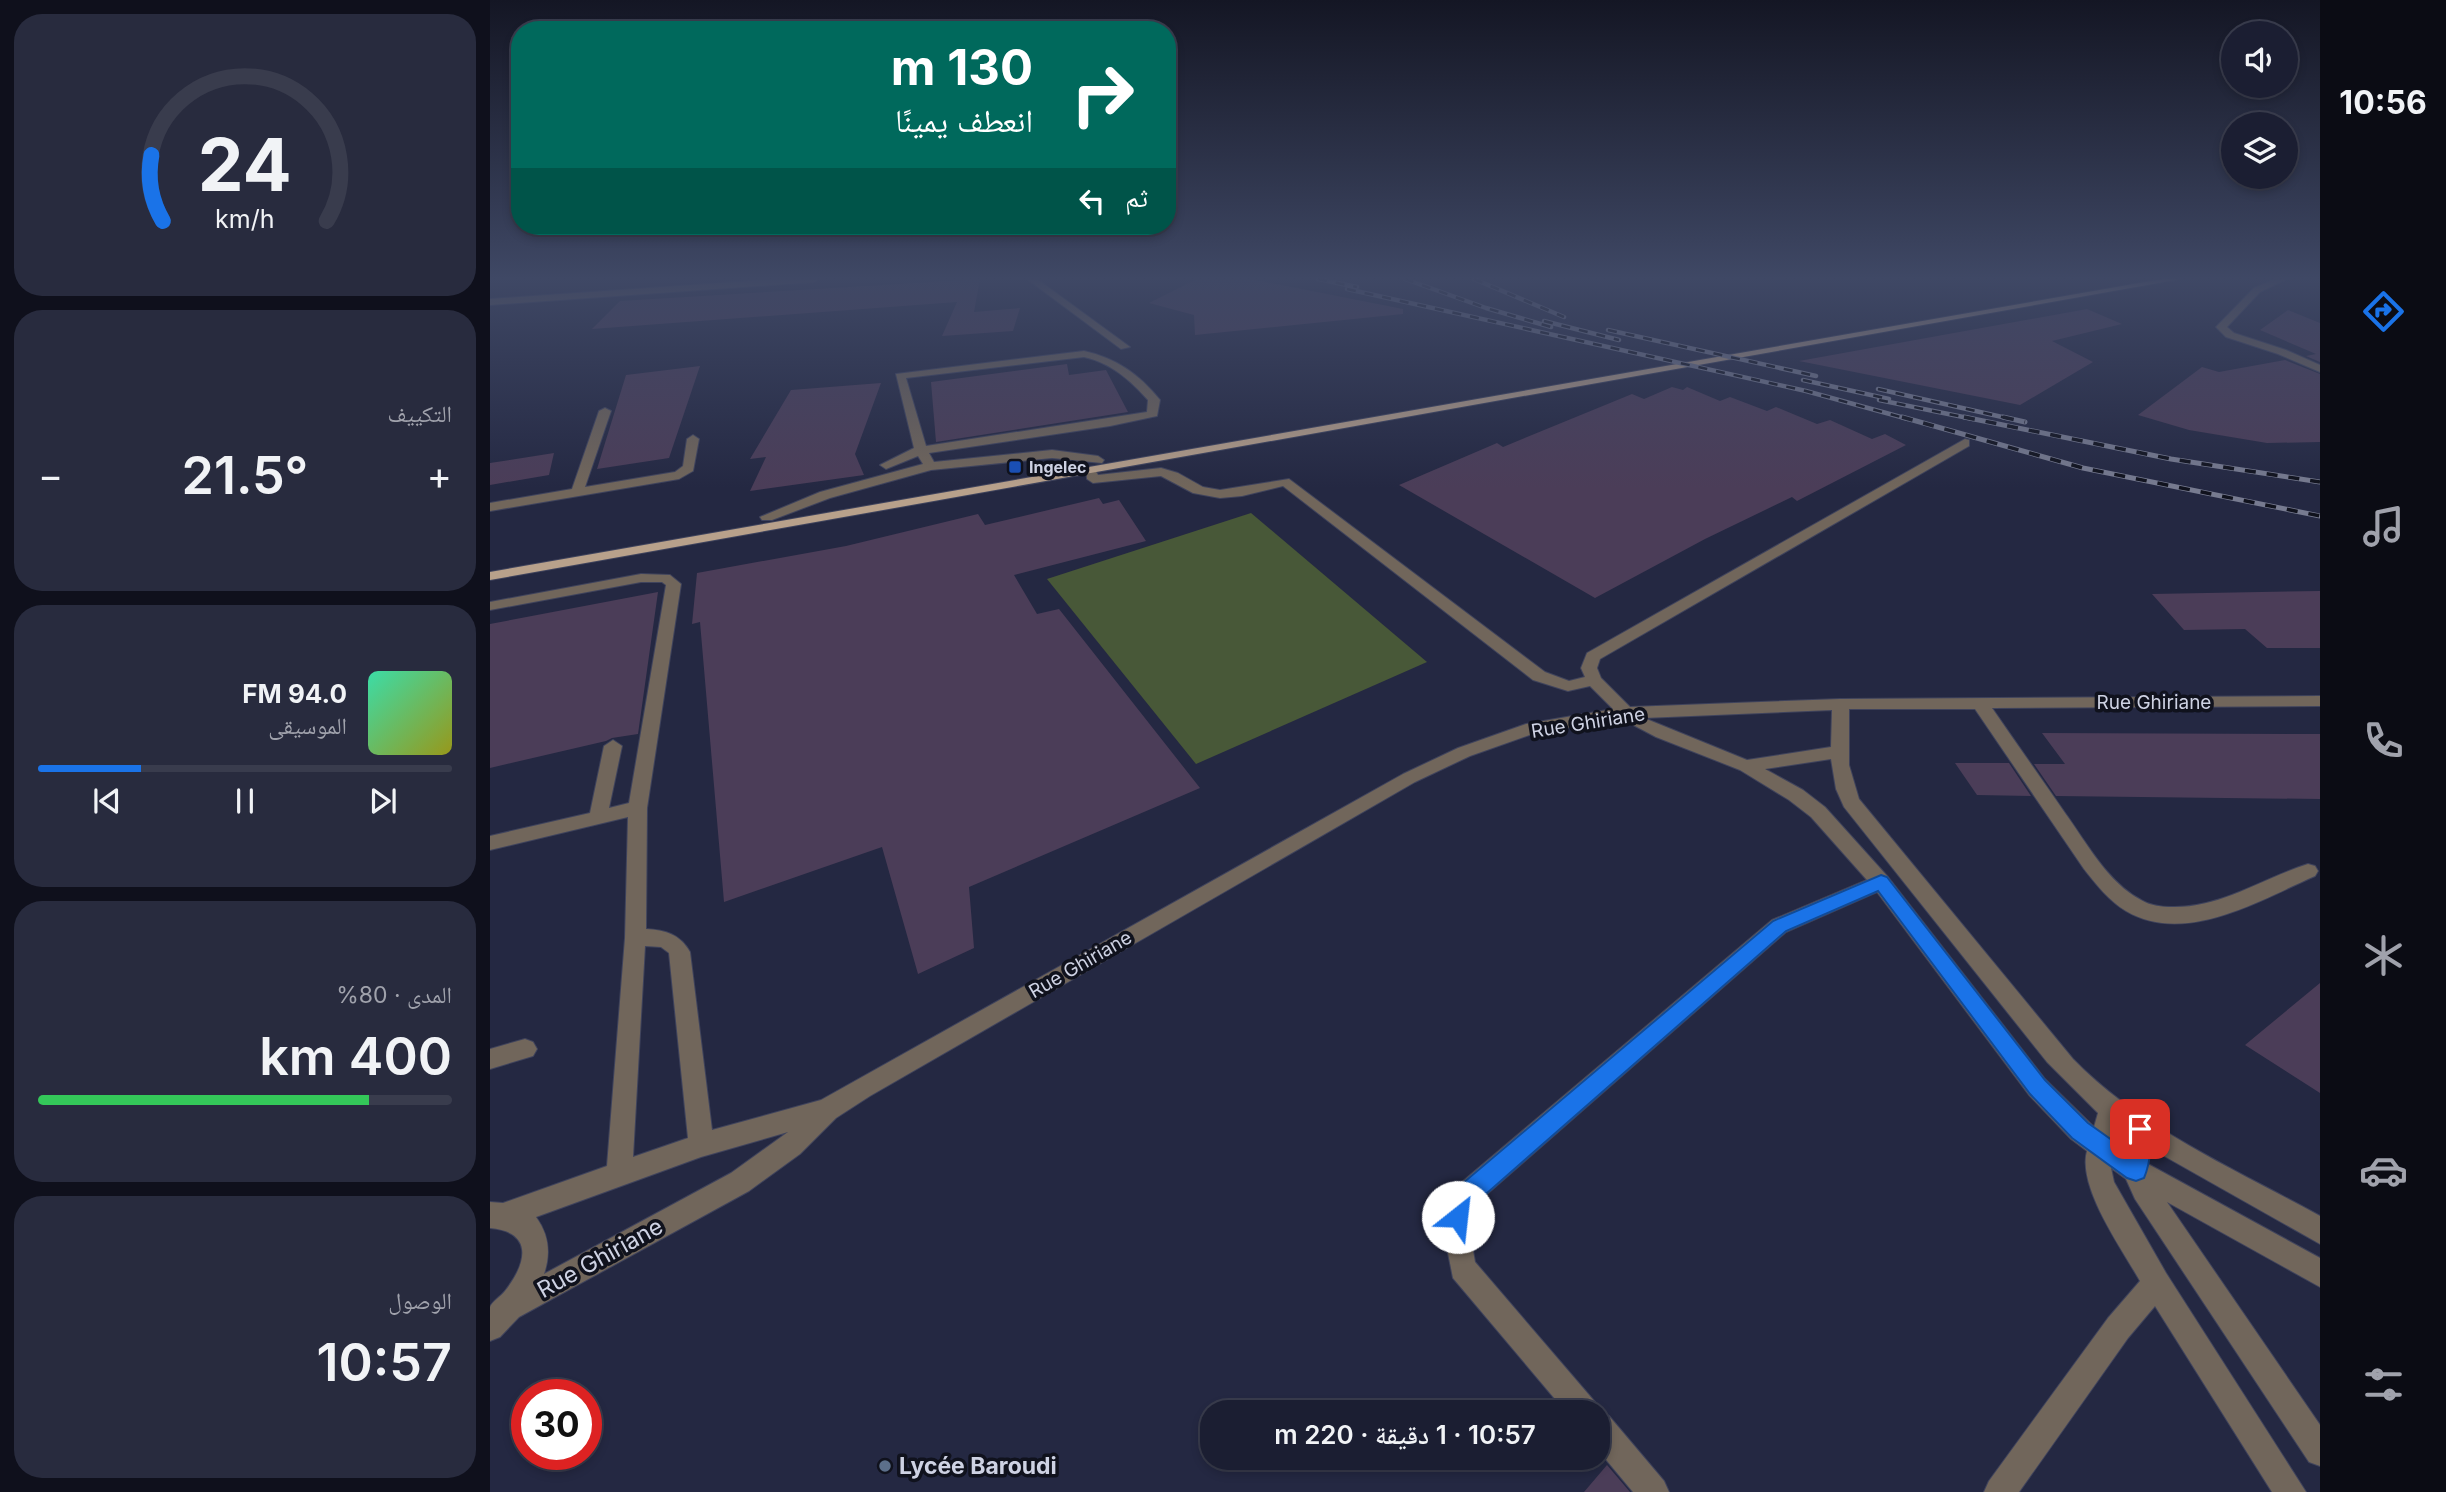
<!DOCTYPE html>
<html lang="ar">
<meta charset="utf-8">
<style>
body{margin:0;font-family:Inter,"Noto Naskh Arabic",sans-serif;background:#282b3e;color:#f1f3f6;direction:rtl;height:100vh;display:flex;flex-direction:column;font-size:26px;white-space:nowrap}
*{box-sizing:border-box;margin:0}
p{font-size:23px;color:#a0a2ac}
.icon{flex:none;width:38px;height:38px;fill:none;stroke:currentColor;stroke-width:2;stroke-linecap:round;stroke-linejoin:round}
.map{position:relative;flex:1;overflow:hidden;direction:ltr}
.sheet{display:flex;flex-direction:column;gap:14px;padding:14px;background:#0f101c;width:490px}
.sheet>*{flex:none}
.guide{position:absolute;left:21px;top:21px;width:665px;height:214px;border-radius:28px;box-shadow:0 4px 10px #0003,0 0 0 2px #393c4d;direction:rtl;background:#00695c;color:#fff;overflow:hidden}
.controls{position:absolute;left:1731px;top:21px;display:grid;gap:14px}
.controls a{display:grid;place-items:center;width:77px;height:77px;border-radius:50%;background:#1b1e32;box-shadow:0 4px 10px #0003,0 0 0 2px #393c4d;font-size:35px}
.speed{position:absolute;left:21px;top:1379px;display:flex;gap:14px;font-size:35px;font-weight:700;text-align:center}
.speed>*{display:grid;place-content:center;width:91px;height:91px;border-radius:50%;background:#1b1e32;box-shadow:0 4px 10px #0003,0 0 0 2px #393c4d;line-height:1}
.speed .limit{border:10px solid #d22;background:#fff;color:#111}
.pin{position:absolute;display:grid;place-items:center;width:60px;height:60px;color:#fff;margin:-30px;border-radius:14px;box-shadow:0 4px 10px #0006}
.me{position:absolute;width:77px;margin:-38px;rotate:29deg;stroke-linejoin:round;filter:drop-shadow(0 0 5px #0008)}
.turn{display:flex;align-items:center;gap:24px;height:147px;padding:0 28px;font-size:32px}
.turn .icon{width:91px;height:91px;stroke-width:2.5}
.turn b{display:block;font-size:49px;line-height:60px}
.then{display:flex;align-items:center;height:66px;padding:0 28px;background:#0003;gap:14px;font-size:26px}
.big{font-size:52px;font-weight:600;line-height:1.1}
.sheet .tile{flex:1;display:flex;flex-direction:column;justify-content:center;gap:10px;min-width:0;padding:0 24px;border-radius:28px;background:#282b3e}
.sheet .dial{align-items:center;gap:0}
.dial svg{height:182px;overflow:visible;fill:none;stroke:#393c4d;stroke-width:7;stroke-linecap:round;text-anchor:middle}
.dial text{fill:#f1f3f6;stroke:none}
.song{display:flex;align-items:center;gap:21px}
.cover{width:84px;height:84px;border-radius:10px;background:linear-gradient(135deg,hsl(160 70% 55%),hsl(60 70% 35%))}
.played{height:7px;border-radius:4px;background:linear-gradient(90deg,#1a73e8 25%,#393c4d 25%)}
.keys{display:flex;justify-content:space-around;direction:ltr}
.heat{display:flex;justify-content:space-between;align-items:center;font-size:38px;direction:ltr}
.charge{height:10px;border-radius:5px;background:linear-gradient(90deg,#34c759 80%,#393c4d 0)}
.trip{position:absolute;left:710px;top:1400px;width:410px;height:70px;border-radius:28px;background:#1b1e32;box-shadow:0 4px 10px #0003,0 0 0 2px #393c4d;font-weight:600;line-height:70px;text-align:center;direction:rtl}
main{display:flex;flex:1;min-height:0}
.dock{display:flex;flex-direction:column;width:126px;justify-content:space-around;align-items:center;background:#0b0c14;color:#a0a2ac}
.dock .icon{width:49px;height:49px}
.dock .selected{color:#1a73e8}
.dock b{font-size:32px;color:#f1f3f6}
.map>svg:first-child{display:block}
</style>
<main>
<nav class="dock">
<b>10:56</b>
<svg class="icon selected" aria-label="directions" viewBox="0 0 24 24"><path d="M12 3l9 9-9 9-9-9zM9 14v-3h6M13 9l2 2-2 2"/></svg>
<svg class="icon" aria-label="music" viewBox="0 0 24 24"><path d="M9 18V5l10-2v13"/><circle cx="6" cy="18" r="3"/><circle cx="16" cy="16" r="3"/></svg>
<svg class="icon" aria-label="phone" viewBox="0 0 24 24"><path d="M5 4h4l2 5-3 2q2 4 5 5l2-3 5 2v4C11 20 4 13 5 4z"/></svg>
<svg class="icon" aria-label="climate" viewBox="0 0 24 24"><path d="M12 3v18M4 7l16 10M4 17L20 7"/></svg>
<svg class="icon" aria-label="car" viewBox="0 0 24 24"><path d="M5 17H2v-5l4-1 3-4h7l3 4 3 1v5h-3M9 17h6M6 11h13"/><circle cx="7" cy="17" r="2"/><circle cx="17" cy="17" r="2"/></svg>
<svg class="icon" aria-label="filters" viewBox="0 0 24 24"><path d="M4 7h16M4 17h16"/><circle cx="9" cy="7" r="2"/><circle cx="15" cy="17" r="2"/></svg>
</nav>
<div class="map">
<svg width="1830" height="1492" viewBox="0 0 1830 1492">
<rect width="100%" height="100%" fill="#242842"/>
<path fill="#485838" d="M761 513 937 662 706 764 557 579Z"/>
<path fill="#4b3d58" d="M490 279 484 312 530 308 523 331 452 336 467 302 102 329 130 301Z
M707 279H761L913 309V314L705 335 704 315 659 303Z
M1597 309 1632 324 1562 341 1603 362 1530 405 1309 361Z
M1798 310 1830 323V362L1816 356 1826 354 1770 330Z
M1795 360 1830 374V442L1777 443 1699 430 1648 415 1712 367 1729 372Z
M577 364 579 375 616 370 638 412 446 442 441 382Z
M210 366 179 458 107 469 136 375Z
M391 383 365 454 374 475 260 491 276 457 260 459 301 390Z
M1182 387 1193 390 1197 387 1230 401 1240 397 1277 411 1286 407 1327 424 1340 420 1382 439 1395 434 1416 445 1307 501 1302 497 1215 539 1105 598 909 485 1007 443 1013 447 1142 394 1154 399Z
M64 453 59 475 0 485V463Z
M609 498 613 504 629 500 656 541 524 575 547 614 569 609 710 788 479 887 484 948 428 974 392 847 234 902 210 622 202 624 207 573 356 546 488 514 495 525Z
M1830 591V648H1777L1755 629 1694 630 1662 594Z
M168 592 148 734 122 738 116 741 0 768V624Z
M1552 733 1830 734V799L1566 796 1544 764H1575Z
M1465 763H1519L1541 796 1487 795Z
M1830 983V1093L1755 1045Z
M1117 1465 1140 1492H1094Z"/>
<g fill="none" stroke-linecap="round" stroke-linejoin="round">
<defs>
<path id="minor" d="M287 279H329L325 282 0 305V299Z
M537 279H547L640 347 631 349Z
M1785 279H1797L1770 292 1737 327 1744 333 1796 350 1830 365V372L1788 354 1736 337 1726 327 1764 288Z
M594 351C626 358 649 374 670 400L667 416 620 426 439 453 444 462 562 450 608 456 614 460 612 463 562 458 441 470 340 498 282 520H272L270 517 330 492 433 464 428 456 396 469 390 465 424 448 406 374ZM594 357C621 363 640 380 658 400L657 412 436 446 416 378Z
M115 408 121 411 95 487 185 472 193 466 197 439 203 435 209 439 203 471 189 479 0 511V503L82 489 109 411Z
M1475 439 1479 440V446L1110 659 1107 668 1111 678 1140 707 1350 699 1830 696V706L1502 708C1526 743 1551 778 1575 813 1596 842 1618 883 1651 900 1661 906 1672 907 1682 907 1731 908 1773 878 1818 864L1825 866 1828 871 1825 876C1770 900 1695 946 1636 911 1619 901 1606 884 1594 869L1485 709H1359V765L1369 799 1583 1059C1651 1129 1745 1169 1830 1216V1244L1660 1148 1658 1164 1830 1258V1287L1677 1202 1830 1425V1466L1819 1462 1645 1199 1636 1179 1621 1168 1624 1182 1676 1273 1816 1492H1782L1665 1306 1638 1338 1529 1492H1494L1499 1481 1618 1318 1650 1281C1632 1249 1587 1187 1597 1151L1581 1139 1539 1095 1387 892 1296 932 981 1208 980 1233 985 1262 1105 1402 1110 1413 1119 1416 1174 1481 1179 1492H1143L1108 1450V1412H1076L963 1278 954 1233 955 1202 959 1193 1282 920 1377 880 1321 817 1299 800 1250 770 1166 737 1132 719 1045 733 980 756 925 782 380 1096 346 1118 310 1154 259 1191 29 1317 10 1337 0 1341C0 1332 0 1315 0 1307 2 1302 11 1296 15 1291 37 1263 44 1232 0 1228V1202L13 1203 117 1166 135 938 138 817 0 850V836L100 813 114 746 123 740 132 746 119 808 139 803 176 585 172 582H151L0 610V602L151 574 180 575 191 584 157 808 156 929C175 930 190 934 200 952L222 1130 331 1100 913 774 968 748 1036 724 1123 709 1100 686 1078 691 1043 680 793 486 752 496 730 498 703 493 671 476 603 483 597 479 596 468H604L608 475 671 468 688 473 713 487 730 490 799 479 1055 672 1079 681 1095 677 1091 668 1097 653ZM1342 710 1341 747 1257 760 1154 718ZM1341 759 1346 789 1354 807 1557 1062 1608 1113 1604 1127 1555 1079 1398 877 1335 807 1313 790 1275 769ZM155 946 171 947 179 953 198 1138 143 1157ZM1628 1128 1637 1134 1635 1148 1625 1141ZM298 1132 241 1173 54 1274C61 1253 59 1235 46 1217L211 1157Z
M35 1039 43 1042 47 1049 43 1056 0 1069V1049Z"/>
<path id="major" d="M1672 279H1691L0 580V572Z"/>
</defs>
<use href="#minor" stroke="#3f435c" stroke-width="2"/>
<use href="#major" stroke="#3f435c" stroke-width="2"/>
<use href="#minor" fill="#71665b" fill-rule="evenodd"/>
<use href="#major" fill="#b8a18b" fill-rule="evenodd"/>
<defs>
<path id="rail-far1" d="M828 279 867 287
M915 279 996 308 1061 327
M984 279 1074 317
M857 289 1316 391 1418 419
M1054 321 1129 340
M1118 330 1326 376
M1313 380 1399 399
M1388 389 1521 419
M1389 400 1483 419"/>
<path id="rail" d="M1412 417 1593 468 1830 516
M1474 417 1681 459 1830 482
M1513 417 1535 422"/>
</defs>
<use href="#rail-far1" stroke="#777b90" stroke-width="4.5"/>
<use href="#rail" stroke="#777b90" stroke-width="5"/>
<use href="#rail-far1" stroke="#10121d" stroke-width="2.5" stroke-dasharray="9" stroke-linecap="butt"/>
<use href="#rail" stroke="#10121d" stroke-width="3.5" stroke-dasharray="11" stroke-linecap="butt"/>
</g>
<linearGradient id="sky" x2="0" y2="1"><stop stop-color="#141624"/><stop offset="0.57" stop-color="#3f4865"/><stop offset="1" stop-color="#3f4865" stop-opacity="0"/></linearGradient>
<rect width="1830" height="488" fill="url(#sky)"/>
<path fill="#1a73e8" stroke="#114b97" stroke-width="2" d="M1391 875 1397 877 1555 1080 1598 1123 1636 1150 1642 1122 1650 1119 1658 1122C1664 1136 1660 1164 1654 1178L1646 1181 1637 1178 1582 1138 1540 1094 1388 891 1296 931 980 1208 976 1226 968 1229 959 1226 956 1217 960 1194 1283 921Z"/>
<rect fill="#1a4fb4" stroke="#10121d" stroke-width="2.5" x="518" y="460" width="14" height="14" rx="3.5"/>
<circle fill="#5c6f8a" stroke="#10121d" stroke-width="2.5" cx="395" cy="1466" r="7"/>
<g text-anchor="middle" stroke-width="7" stroke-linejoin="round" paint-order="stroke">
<g font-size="16" font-weight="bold" fill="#ced2e3" stroke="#10121d" text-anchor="start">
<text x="539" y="473">Ingelec</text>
</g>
<g font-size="19" fill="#ced2e3" stroke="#10121d">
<text x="1664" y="709">Rue Ghiriane</text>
<text transform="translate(1098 722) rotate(-9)" y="7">Rue Ghiriane</text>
<text transform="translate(590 964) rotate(-30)" y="7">Rue Ghiriane</text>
</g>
<g font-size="23" fill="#ced2e3" stroke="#10121d">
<text transform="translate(110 1258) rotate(-29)" y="8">Rue Ghiriane</text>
</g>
<g font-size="23" font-weight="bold" fill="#ced2e3" stroke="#10121d" text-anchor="start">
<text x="409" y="1474">Lycée Baroudi</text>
</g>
</g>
</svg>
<div class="controls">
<a><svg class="icon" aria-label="sound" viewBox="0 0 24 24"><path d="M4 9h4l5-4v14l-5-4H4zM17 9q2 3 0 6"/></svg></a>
<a><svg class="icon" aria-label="layers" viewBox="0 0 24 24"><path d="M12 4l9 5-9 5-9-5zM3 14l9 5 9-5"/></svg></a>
</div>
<div class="speed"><div class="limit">30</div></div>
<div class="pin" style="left:1650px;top:1129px;background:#d93025"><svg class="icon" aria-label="arrive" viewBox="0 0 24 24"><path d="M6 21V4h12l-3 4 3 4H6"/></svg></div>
<svg class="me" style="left:968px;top:1217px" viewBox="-20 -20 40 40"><circle r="19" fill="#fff"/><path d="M0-13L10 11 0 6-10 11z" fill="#1a73e8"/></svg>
<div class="trip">10:57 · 1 دقيقة · 220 m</div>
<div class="guide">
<div class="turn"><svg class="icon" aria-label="right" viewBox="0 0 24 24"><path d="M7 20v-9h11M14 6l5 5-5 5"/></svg><div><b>130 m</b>انعطف يمينًا</div></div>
<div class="then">ثم<svg class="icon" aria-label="left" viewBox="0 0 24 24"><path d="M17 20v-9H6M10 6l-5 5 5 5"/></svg></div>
</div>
</div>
<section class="sheet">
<div class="tile dial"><svg viewBox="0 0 100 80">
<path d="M14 69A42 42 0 1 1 86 69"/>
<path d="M14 69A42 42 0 0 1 9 40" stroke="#1a73e8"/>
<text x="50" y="56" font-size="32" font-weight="700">24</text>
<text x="50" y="72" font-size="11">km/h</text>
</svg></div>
<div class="tile"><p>التكييف</p>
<div class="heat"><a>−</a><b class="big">21.5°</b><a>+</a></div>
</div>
<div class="tile">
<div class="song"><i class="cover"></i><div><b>94.0 FM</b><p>الموسيقى</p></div></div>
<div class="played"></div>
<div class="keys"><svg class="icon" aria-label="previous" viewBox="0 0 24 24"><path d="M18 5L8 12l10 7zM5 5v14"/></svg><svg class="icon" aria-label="pause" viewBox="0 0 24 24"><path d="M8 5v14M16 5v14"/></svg><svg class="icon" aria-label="next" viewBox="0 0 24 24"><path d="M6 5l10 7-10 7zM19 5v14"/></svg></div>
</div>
<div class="tile"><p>المدى · 80%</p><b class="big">400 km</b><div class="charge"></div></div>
<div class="tile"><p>الوصول</p><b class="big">10:57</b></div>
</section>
</main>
